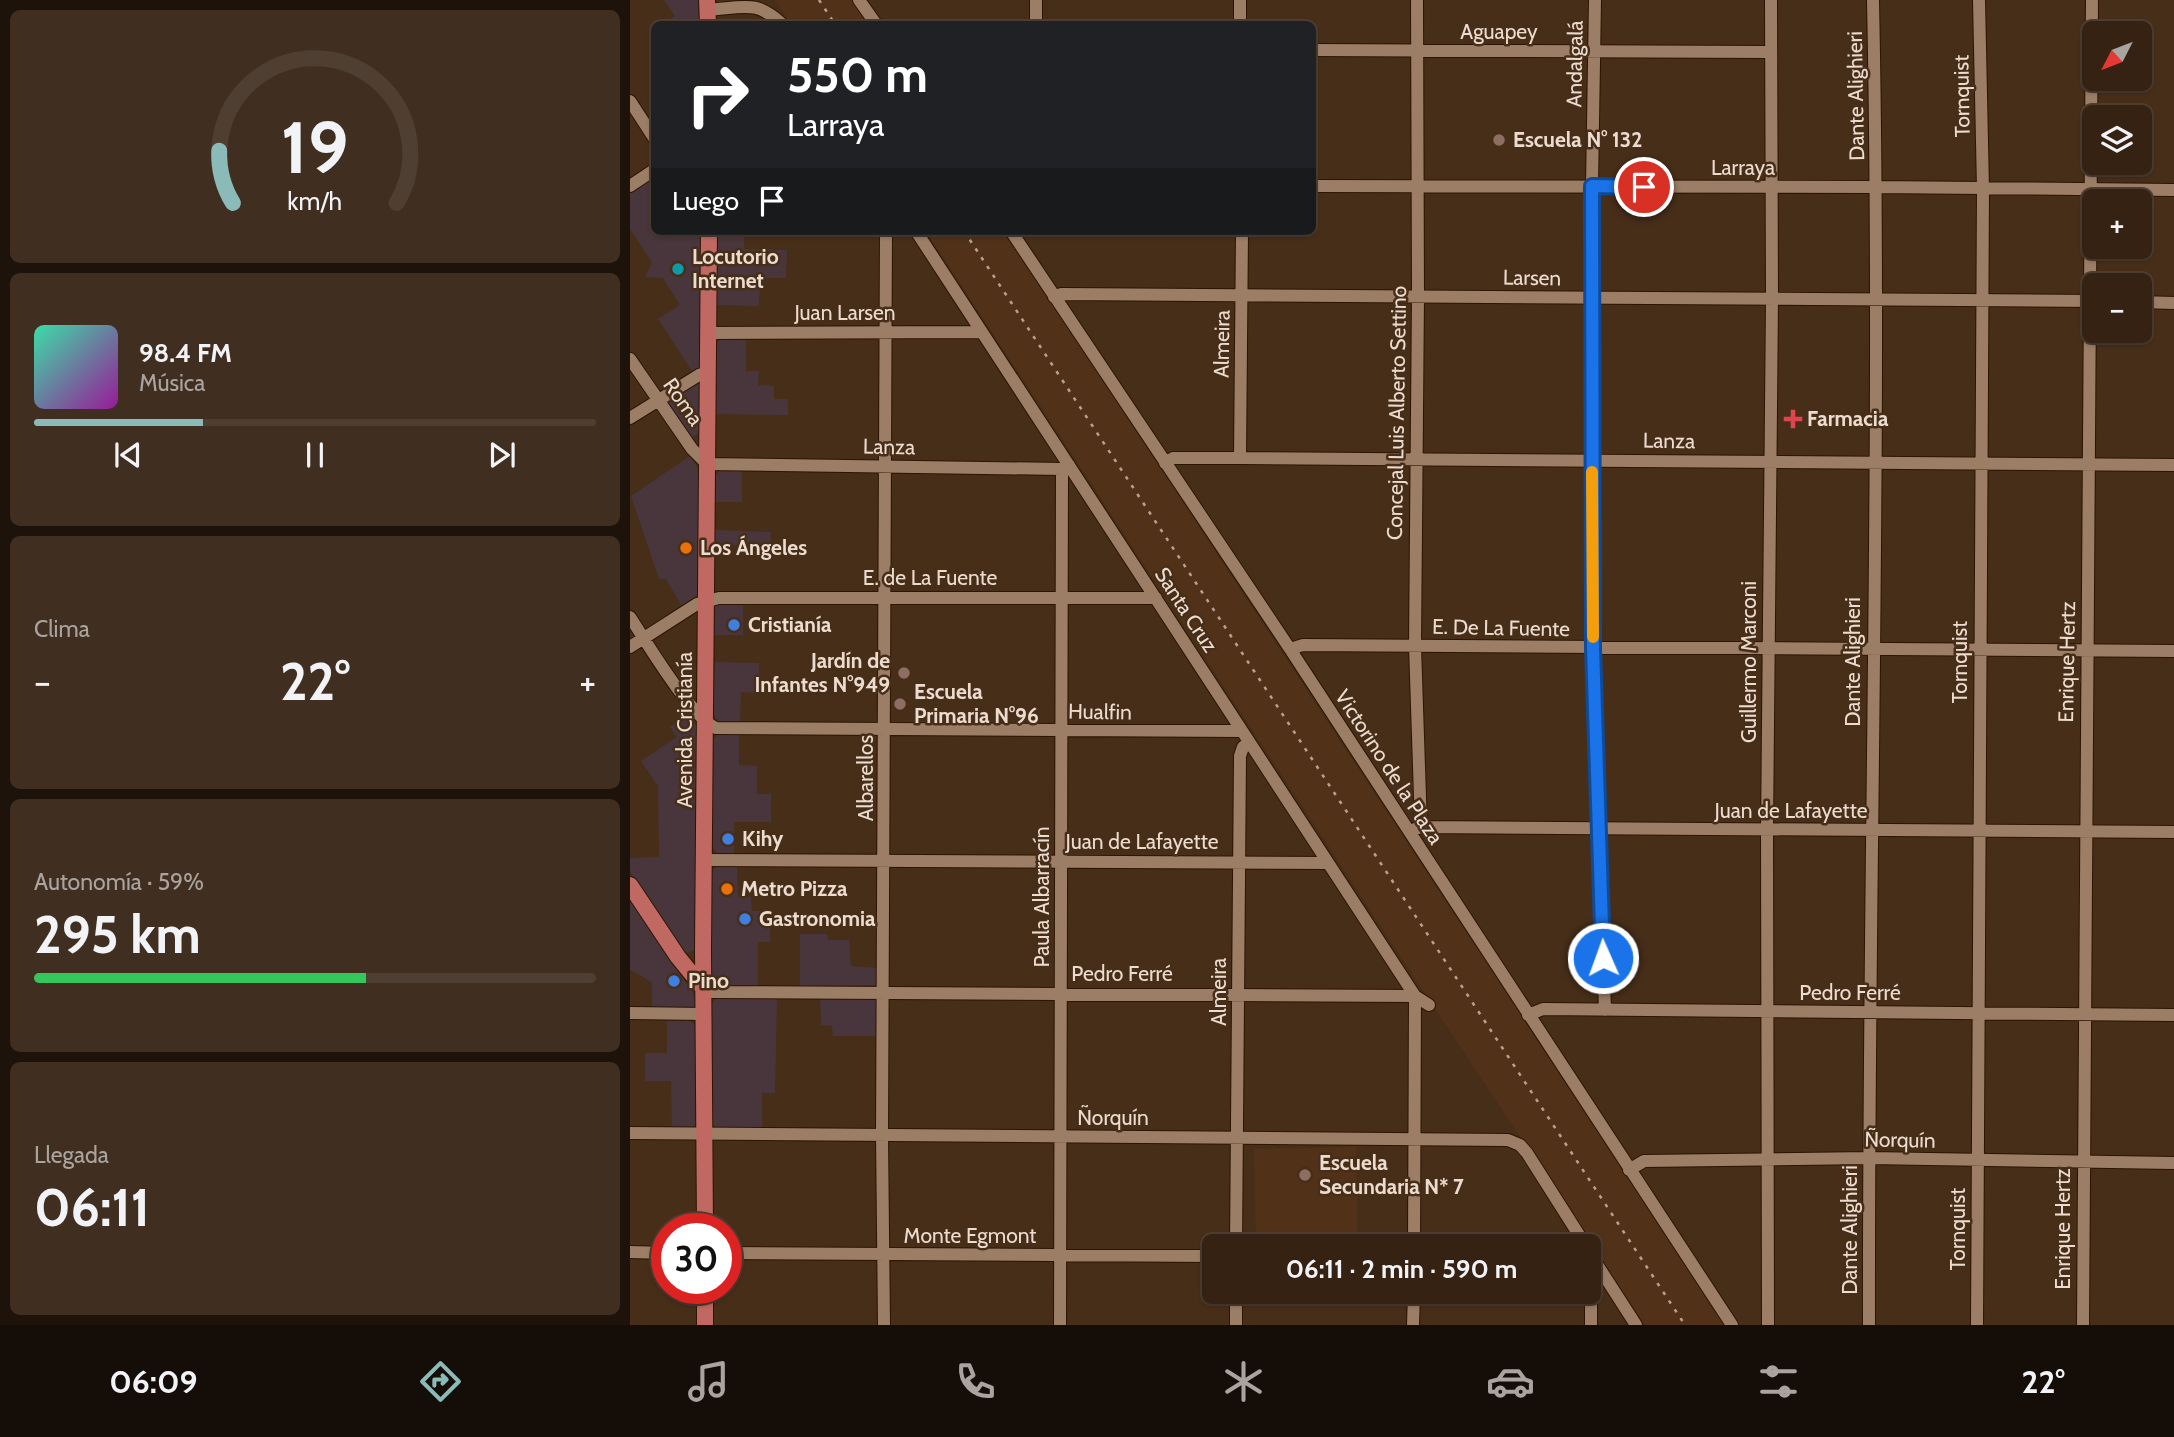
<!DOCTYPE html>
<html lang="es">
<meta charset="utf-8">
<style>
body{margin:0;font-family:Cabin,sans-serif;background:#402f21;color:#f1f3f6;height:100vh;display:flex;flex-direction:column;font-size:26px;white-space:nowrap}
*{box-sizing:border-box;margin:0}
p{font-size:23px;color:#aaa4a0}
.icon{flex:none;width:38px;height:38px;fill:none;stroke:currentColor;stroke-width:2;stroke-linecap:round;stroke-linejoin:round}
.map{position:relative;flex:1;overflow:hidden}
.side{display:flex;flex-direction:column;gap:10px;padding:10px;background:#1d130a;width:630px}
.side>*{flex:none}
.hud{position:absolute;left:21px;top:21px;width:665px;height:214px;border-radius:10px;box-shadow:0 2px 5px #0004,0 0 0 2px #4f3f33;background:#202124;color:#fff;overflow:hidden}
.needle{width:46px;rotate:228deg}
.tools{position:absolute;left:1452px;top:21px;display:grid;gap:14px}
.tools a{display:grid;place-items:center;width:70px;height:70px;border-radius:10px;background:#352213;box-shadow:0 2px 5px #0004,0 0 0 2px #4f3f33;font-size:35px}
.speed{position:absolute;left:21px;top:1213px;display:flex;gap:14px;font-size:35px;font-weight:700;text-align:center}
.speed>*{display:grid;place-content:center;width:91px;height:91px;border-radius:50%;background:#352213;box-shadow:0 2px 5px #0004,0 0 0 2px #4f3f33;line-height:1}
.speed .limit{border:10px solid #d22;background:#fff;color:#111}
.pin{position:absolute;display:grid;place-items:center;width:60px;height:60px;color:#fff;margin:-30px;border:4px solid #fff;border-radius:50%;box-shadow:0 2px 7px #0007}
.me{position:absolute;width:77px;margin:-38px;rotate:358deg;stroke-linejoin:round;filter:drop-shadow(0 0 5px #0008)}
.turn{display:flex;align-items:center;gap:24px;height:147px;padding:0 21px;font-size:32px}
.turn .icon{width:91px;height:91px;stroke-width:2.5}
.turn b{display:block;font-size:49px;line-height:60px}
.then{display:flex;align-items:center;height:66px;padding:0 21px;background:#0003;gap:14px;font-size:26px}
.big{font-size:52px;font-weight:700;line-height:1.1}
.side .widget{flex:1;display:flex;flex-direction:column;justify-content:center;gap:10px;min-width:0;padding:0 24px;border-radius:10px;background:#402f21}
.side .dial{align-items:center;gap:0}
.dial svg{height:182px;overflow:visible;fill:none;stroke:#4f3f33;stroke-width:7;stroke-linecap:round;text-anchor:middle}
.dial text{fill:#f1f3f6;stroke:none}
.song{display:flex;align-items:center;gap:21px}
.cover{width:84px;height:84px;border-radius:10px;background:linear-gradient(135deg,hsl(160 70% 55%),hsl(300 70% 35%))}
.played{height:7px;border-radius:4px;background:linear-gradient(90deg,#8bbbb9 30%,#4f3f33 30%)}
.keys{display:flex;justify-content:space-around;direction:ltr}
.heat{display:flex;justify-content:space-between;align-items:center;font-size:38px;direction:ltr}
.charge{height:10px;border-radius:5px;background:linear-gradient(90deg,#34c759 59%,#4f3f33 0)}
.trip{position:absolute;left:572px;top:1234px;width:399px;height:70px;border-radius:10px;background:#352213;box-shadow:0 2px 5px #0004,0 0 0 2px #4f3f33;font-weight:700;line-height:70px;text-align:center}
.tab-bar{display:flex;height:112px;justify-content:space-around;align-items:center;background:#150e08;color:#aaa4a0}
.tab-bar .icon{width:49px;height:49px}
.tab-bar .selected{color:#8bbbb9}
.tab-bar b{font-size:32px;color:#f1f3f6}
main{display:flex;flex:1;min-height:0}
.map>svg:first-child{display:block}
</style>
<main>
<section class="side">
<div class="widget dial"><svg viewBox="0 0 100 80">
<path d="M14 69A42 42 0 1 1 86 69"/>
<path d="M14 69A42 42 0 0 1 8 46" stroke="#8bbbb9"/>
<text x="50" y="56" font-size="32" font-weight="700">19</text>
<text x="50" y="72" font-size="11">km/h</text>
</svg></div>
<div class="widget">
<div class="song"><i class="cover"></i><div><b>98.4 FM</b><p>Música</p></div></div>
<div class="played"></div>
<div class="keys"><svg class="icon" aria-label="previous" viewBox="0 0 24 24"><path d="M18 5L8 12l10 7zM5 5v14"/></svg><svg class="icon" aria-label="pause" viewBox="0 0 24 24"><path d="M8 5v14M16 5v14"/></svg><svg class="icon" aria-label="next" viewBox="0 0 24 24"><path d="M6 5l10 7-10 7zM19 5v14"/></svg></div>
</div>
<div class="widget"><p>Clima</p>
<div class="heat"><a>−</a><b class="big">22°</b><a>+</a></div>
</div>
<div class="widget"><p>Autonomía · 59%</p><b class="big">295 km</b><div class="charge"></div></div>
<div class="widget"><p>Llegada</p><b class="big">06:11</b></div>
</section>
<div class="map">
<svg width="1544" height="1325" viewBox="0 0 1544 1325">
<rect width="100%" height="100%" fill="#472e19"/>
<path fill="#49363d" d="M34 0H71V24H32L45 16Z
M24 177V231H73L71 368 64 374 28 319 50 305 33 278 15 277 22 262 0 229V193Z
M85 231H114V249L157 250 156 278H130L129 306 84 305Z
M116 338V371H129L128 385 144 386V399H158V415L84 414 85 344 91 339Z
M67 381 71 385 70 431 63 437 59 436 36 401Z
M60 456 68 469 70 588 67 595 52 606 36 579H29L1 496Z
M112 468V502H84V477L86 474 91 470Z
M84 530 141 532 140 546 84 544Z
M113 602V635H84L85 606 88 603Z
M85 662 129 663V693L111 692 110 723H92L86 719 83 712Z
M59 713 68 729 66 946 63 951 57 953 49 946 0 872V858L29 857 28 786 11 761 47 737 40 727Z
M90 733H109V765L127 766V794H141V822H104V855H89L82 847 84 739Z
M88 865H107L108 897H121L122 911H140V942H128V986H88L82 981 81 872Z
M0 900 67 999 64 1008 22 1011V982L0 970Z
M170 934H197L198 940H219L221 966 248 968 247 985 170 986Z
M190 996 239 997 246 1000 248 1036H203L202 1026 191 1025Z
M88 997 147 998 145 1093H132V1132L86 1129 81 1122 82 1003Z
M37 1021H60L66 1026 67 1122 62 1128 42 1129 41 1081H15V1053H37Z"/>
<path fill="#513218" d="M145 0H222L238 24H161Z
M296 231H374L1095 1325H1015L784 977Z
M726 1147 728 1242 626 1244 624 1149Z"/>
<g fill="none" stroke-linecap="round" stroke-linejoin="round">
<defs>
<path id="minor" d="M229 0 246 24
M406 0V24
M610 0V24
M787 0 788 296 785 646 791 827
M965 0 962 186 963 648 975 1010
M77 10C116 7 126 0 152 24
M682 50 1140 52
M0 101 24 138
M0 186 24 170
M682 186 1247 187 1544 190
M286 231 785 996 799 1005
M381 231 660 649 1102 1325
M424 297 431 294 1465 301
M1510 302 1544 303
M79 333 352 332
M0 359 62 449 77 464 432 469 439 465
M0 418 69 375 78 372
M610 458 612 231
M535 463 543 458H610L1544 465
M0 617C17 643 61 717 86 728L612 731
M0 647 67 604 89 598H526
M660 649 673 645 1544 651
M785 829 791 827 1544 832
M75 860 698 863
M74 989 82 992 785 996
M0 1013 75 1014
M898 1015 913 1009 1544 1015
M0 1133 878 1140 890 1145 897 1153 956 1246
M999 1170 1014 1161 1239 1158 1544 1163
M606 1246 610 756 613 747 619 742
M784 1246 785 996
M0 1252 37 1253
M959 1252 1006 1325
M96 1253 584 1256
M254 1325 252 1136 256 231
M430 1325 432 469
M606 1325V1292
M783 1325 784 1292
M961 1325V1280L968 1267
M1138 1325 1137 831 1142 300 1141 0
M1239 1325C1238 883 1252 442 1243 0
M1347 1325 1353 189 1349 0
M1453 1325 1462 0"/>
<path id="major" d="M77 0 78 24
M0 885 48 957 74 989
M75 1228 73 949 79 231
M75 1325V1288"/>
</defs>
<use href="#minor" stroke="#2d1502" stroke-width="14"/>
<use href="#major" stroke="#2d1502" stroke-width="18"/>
<use href="#minor" stroke="#9c7e67" stroke-width="12"/>
<use href="#major" stroke="#bf6962" stroke-width="16"/>
<path stroke="#b6a293" stroke-width="2.5" stroke-dasharray="3.5 7" stroke-linecap="butt" d="M189 0 205 24
M334 231 1055 1325"/>
</g>
<g fill="none" stroke-linecap="round" stroke-linejoin="round">
<defs>
<path id="route" d="M973 958 963 648 962 186 1014 187"/>
</defs>
<use href="#route" stroke="#114b97" stroke-width="18"/>
<use href="#route" stroke="#1a73e8" stroke-width="12"/>
<path stroke="#f59e0b" stroke-width="12" d="M962 472 963 637"/>
</g>
<g fill="#8d6e63" stroke="#472e19" stroke-width="2.5">
<circle cx="869" cy="140" r="7"/>
<circle cx="274" cy="673" r="7"/>
<circle cx="270" cy="704" r="7"/>
<circle cx="675" cy="1175" r="7"/>
</g>
<circle fill="#0f9aa8" stroke="#472e19" stroke-width="2.5" cx="48" cy="269" r="7"/>
<path fill="#e0444e" stroke="#472e19" stroke-width="2.5" d="M1159.5 408.5h7v7h7v7h-7v7h-7v-7h-7v-7h7z"/>
<g fill="#e8710a" stroke="#472e19" stroke-width="2.5">
<circle cx="56" cy="548" r="7"/>
<circle cx="97" cy="889" r="7"/>
</g>
<g fill="#3f7fe0" stroke="#472e19" stroke-width="2.5">
<circle cx="104" cy="625" r="7"/>
<circle cx="98" cy="839" r="7"/>
<circle cx="115" cy="919" r="7"/>
<circle cx="44" cy="981" r="7"/>
</g>
<g text-anchor="middle" stroke-width="5" stroke-linejoin="round" paint-order="stroke">
<g font-size="21" fill="#ecdbcf" stroke="#472e19">
<text x="869" y="39">Aguapey</text>
<text transform="translate(945 64) rotate(-89)" y="7">Andalgalá</text>
<text transform="translate(1226 96) rotate(-91)" y="7">Dante Alighieri</text>
<text transform="translate(1332 96) rotate(-91)" y="7">Tornquist</text>
<text x="1113" y="175">Larraya</text>
<text transform="translate(902 278) rotate(1)" y="7">Larsen</text>
<text x="215" y="320">Juan Larsen</text>
<text transform="translate(592 344) rotate(-89)" y="7">Almeira</text>
<text transform="translate(53 402) rotate(55)" y="7">Roma</text>
<text transform="translate(767 413) rotate(-89)" y="7">Concejal Luis Alberto Settino</text>
<text transform="translate(1039 441) rotate(1)" y="7">Lanza</text>
<text transform="translate(259 447) rotate(1)" y="7">Lanza</text>
<text x="300" y="585">E. de La Fuente</text>
<text transform="translate(556 610) rotate(57)" y="7">Santa Cruz</text>
<text transform="translate(871 628) rotate(1)" y="7">E. De La Fuente</text>
<text transform="translate(1119 662) rotate(-90)" y="7">Guillermo Marconi</text>
<text transform="translate(1223 662) rotate(-90)" y="7">Dante Alighieri</text>
<text transform="translate(1330 662) rotate(-90)" y="7">Tornquist</text>
<text transform="translate(1437 662) rotate(-89)" y="7">Enrique Hertz</text>
<text transform="translate(470 712) rotate(1)" y="7">Hualfin</text>
<text transform="translate(55 730) rotate(-90)" y="7">Avenida Cristianía</text>
<text transform="translate(759 767) rotate(57)" y="7">Victorino de la Plaza</text>
<text transform="translate(236 778) rotate(-90)" y="7">Albarellos</text>
<text x="1161" y="818">Juan de Lafayette</text>
<text x="512" y="849">Juan de Lafayette</text>
<text transform="translate(412 897) rotate(-90)" y="7">Paula Albarracín</text>
<text x="492" y="981">Pedro Ferré</text>
<text transform="translate(589 992) rotate(-90)" y="7">Almeira</text>
<text x="1220" y="1000">Pedro Ferré</text>
<text x="483" y="1125">Ñorquín</text>
<text transform="translate(1270 1140) rotate(1)" y="7">Ñorquín</text>
<text transform="translate(1328 1229) rotate(-90)" y="7">Tornquist</text>
<text transform="translate(1433 1229) rotate(-90)" y="7">Enrique Hertz</text>
<text transform="translate(1220 1230) rotate(-90)" y="7">Dante Alighieri</text>
<text x="340" y="1243">Monte Egmont</text>
</g>
<g font-size="21" font-weight="bold" fill="#ecdbcf" stroke="#472e19" text-anchor="start">
<text x="883" y="147">Escuela N° 132</text>
<text x="62" y="264">Locutorio<tspan x="62" dy="24">Internet</tspan></text>
<text x="1177" y="426">Farmacia</text>
<text x="70" y="555">Los Ángeles</text>
<text x="118" y="632">Cristianía</text>
<text x="260" y="668" text-anchor="end">Jardín de<tspan x="260" dy="24">Infantes N°949</tspan></text>
<text x="284" y="699">Escuela<tspan x="284" dy="24">Primaria N°96</tspan></text>
<text x="112" y="846">Kihy</text>
<text x="111" y="896">Metro Pizza</text>
<text x="129" y="926">Gastronomia</text>
<text x="58" y="988">Pino</text>
<text x="689" y="1170">Escuela<tspan x="689" dy="24">Secundaria N* 7</tspan></text>
</g>
</g>
</svg>
<div class="tools">
<a><svg class="needle" viewBox="-14 -14 28 28"><path d="M0-13l5 13h-10z" fill="#e53935"/><path d="M0 13l5-13h-10z" fill="#aaa4a0"/></svg></a>
<a><svg class="icon" aria-label="layers" viewBox="0 0 24 24"><path d="M12 4l9 5-9 5-9-5zM3 14l9 5 9-5"/></svg></a>
<a>+</a>
<a>−</a>
</div>
<div class="speed"><div class="limit">30</div></div>
<div class="pin" style="left:1014px;top:187px;background:#d93025"><svg class="icon" aria-label="arrive" viewBox="0 0 24 24"><path d="M6 21V4h12l-3 4 3 4H6"/></svg></div>
<svg class="me" style="left:973px;top:958px" viewBox="-20 -20 40 40"><circle r="17" fill="#1a73e8" stroke="#fff" stroke-width="3"/><path d="M0-11L8 9 0 5-8 9z" fill="#fff"/></svg>
<div class="trip">06:11 · 2 min · 590 m</div>
<div class="hud">
<div class="turn"><svg class="icon" aria-label="right" viewBox="0 0 24 24"><path d="M7 20v-9h11M14 6l5 5-5 5"/></svg><div><b>550 m</b>Larraya</div></div>
<div class="then">Luego<svg class="icon" aria-label="arrive" viewBox="0 0 24 24"><path d="M6 21V4h12l-3 4 3 4H6"/></svg></div>
</div>
</div>
</main>
<nav class="tab-bar">
<b>06:09</b>
<svg class="icon selected" aria-label="directions" viewBox="0 0 24 24"><path d="M12 3l9 9-9 9-9-9zM9 14v-3h6M13 9l2 2-2 2"/></svg>
<svg class="icon" aria-label="music" viewBox="0 0 24 24"><path d="M9 18V5l10-2v13"/><circle cx="6" cy="18" r="3"/><circle cx="16" cy="16" r="3"/></svg>
<svg class="icon" aria-label="phone" viewBox="0 0 24 24"><path d="M5 4h4l2 5-3 2q2 4 5 5l2-3 5 2v4C11 20 4 13 5 4z"/></svg>
<svg class="icon" aria-label="climate" viewBox="0 0 24 24"><path d="M12 3v18M4 7l16 10M4 17L20 7"/></svg>
<svg class="icon" aria-label="car" viewBox="0 0 24 24"><path d="M5 17H2v-5l4-1 3-4h7l3 4 3 1v5h-3M9 17h6M6 11h13"/><circle cx="7" cy="17" r="2"/><circle cx="17" cy="17" r="2"/></svg>
<svg class="icon" aria-label="filters" viewBox="0 0 24 24"><path d="M4 7h16M4 17h16"/><circle cx="9" cy="7" r="2"/><circle cx="15" cy="17" r="2"/></svg>
<b>22°</b>
</nav>
